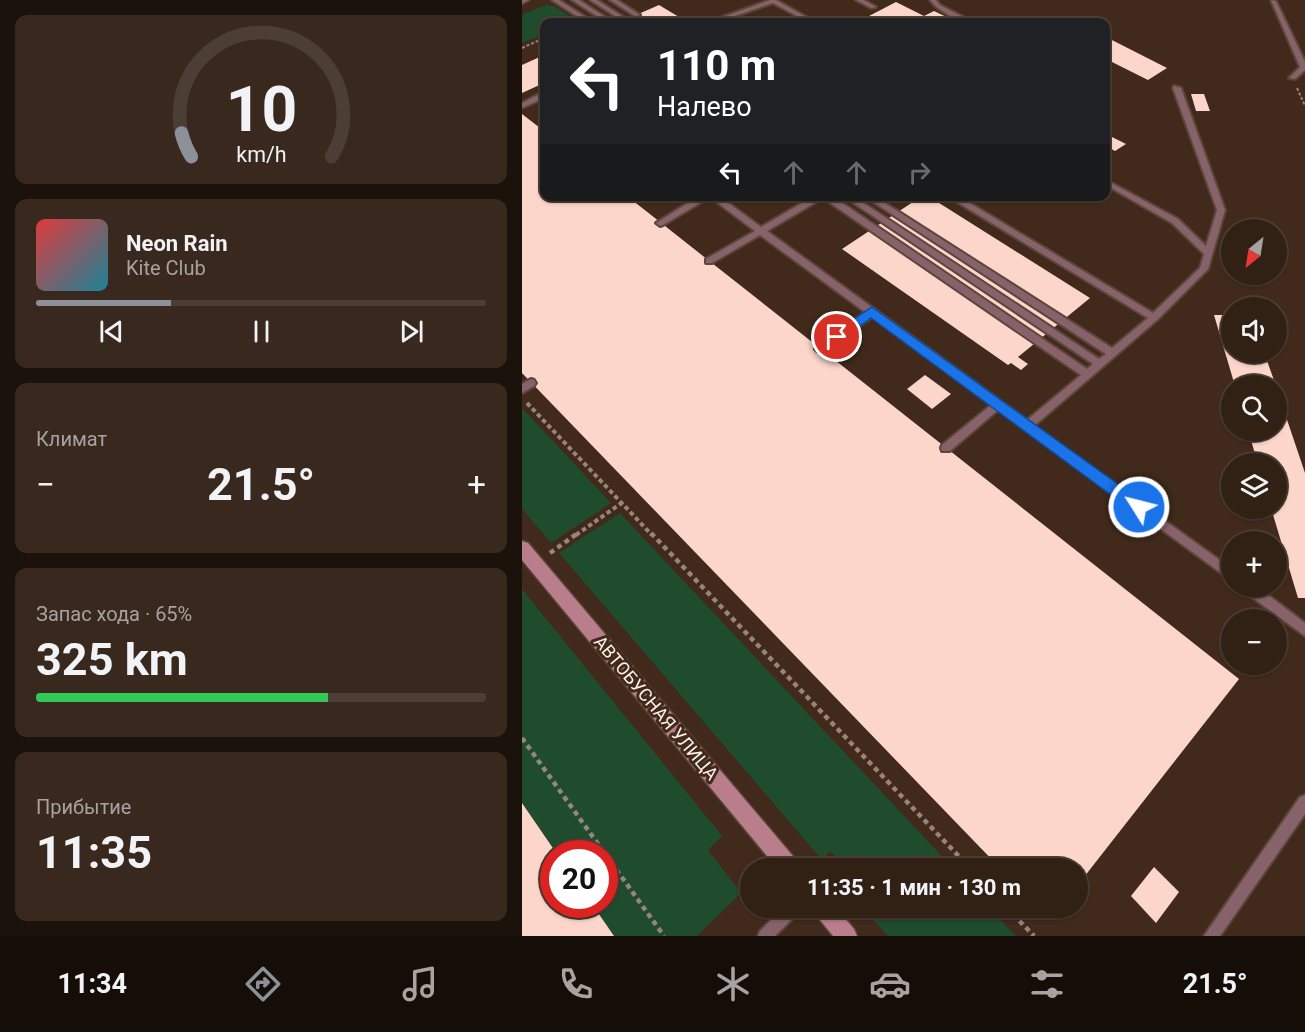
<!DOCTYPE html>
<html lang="ru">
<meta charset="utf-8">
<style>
body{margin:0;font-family:Roboto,sans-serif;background:#39281d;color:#f1f3f6;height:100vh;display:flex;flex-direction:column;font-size:22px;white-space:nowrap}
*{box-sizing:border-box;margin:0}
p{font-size:20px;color:#a8a3a0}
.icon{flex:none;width:33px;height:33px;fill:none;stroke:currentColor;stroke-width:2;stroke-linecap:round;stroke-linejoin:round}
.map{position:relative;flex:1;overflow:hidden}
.drawer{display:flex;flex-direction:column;gap:15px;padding:15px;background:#1b120b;width:522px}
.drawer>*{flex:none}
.guide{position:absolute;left:18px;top:18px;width:570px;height:183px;border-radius:12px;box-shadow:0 2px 4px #0004,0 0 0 2px #4c3e34;background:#202124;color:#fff;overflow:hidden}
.needle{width:39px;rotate:210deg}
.tools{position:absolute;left:699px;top:219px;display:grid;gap:12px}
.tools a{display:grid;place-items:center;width:66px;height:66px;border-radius:50%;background:#312014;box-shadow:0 2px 4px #0004,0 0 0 2px #4c3e34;font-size:30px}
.speed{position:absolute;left:18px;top:840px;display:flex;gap:12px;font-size:30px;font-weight:700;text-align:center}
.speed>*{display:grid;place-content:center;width:78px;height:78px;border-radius:50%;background:#312014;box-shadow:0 2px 4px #0004,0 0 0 2px #4c3e34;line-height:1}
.speed .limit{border:9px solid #d22;background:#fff;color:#111}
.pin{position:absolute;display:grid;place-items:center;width:51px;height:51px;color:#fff;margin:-26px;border:3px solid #fff;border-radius:50%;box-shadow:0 2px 6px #0007}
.me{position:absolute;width:66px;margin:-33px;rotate:306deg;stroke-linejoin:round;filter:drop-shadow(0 0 4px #0008)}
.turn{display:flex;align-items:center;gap:21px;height:126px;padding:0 18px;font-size:27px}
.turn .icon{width:78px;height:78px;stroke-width:2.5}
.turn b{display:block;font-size:42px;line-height:51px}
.lanes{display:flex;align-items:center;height:57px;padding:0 18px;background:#0003;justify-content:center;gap:30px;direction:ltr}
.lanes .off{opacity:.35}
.big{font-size:45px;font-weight:700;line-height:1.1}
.drawer .widget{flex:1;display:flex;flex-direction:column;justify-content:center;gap:9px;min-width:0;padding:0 21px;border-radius:12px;background:#39281d}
.drawer .dial{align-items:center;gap:0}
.dial svg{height:156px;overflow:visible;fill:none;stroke:#4c3e34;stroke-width:7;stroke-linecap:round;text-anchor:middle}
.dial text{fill:#f1f3f6;stroke:none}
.song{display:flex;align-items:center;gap:18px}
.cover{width:72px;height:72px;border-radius:9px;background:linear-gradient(135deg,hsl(0 70% 55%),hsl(190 70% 35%))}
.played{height:6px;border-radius:3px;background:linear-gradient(90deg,#8c9099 30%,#4c3e34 30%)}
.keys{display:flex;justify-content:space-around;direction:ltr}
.heat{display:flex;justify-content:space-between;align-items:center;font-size:33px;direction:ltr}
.charge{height:9px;border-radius:4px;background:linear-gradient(90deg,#34c759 65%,#4c3e34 0)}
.trip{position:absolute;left:218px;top:858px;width:348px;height:60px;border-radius:30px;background:#312014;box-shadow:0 2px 4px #0004,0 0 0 2px #4c3e34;font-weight:700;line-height:60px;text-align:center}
.tabs{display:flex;height:96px;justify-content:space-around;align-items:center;background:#140d08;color:#a8a3a0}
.tabs .icon{width:42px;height:42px}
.tabs .current{color:#8c9099}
.tabs b{font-size:27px;color:#f1f3f6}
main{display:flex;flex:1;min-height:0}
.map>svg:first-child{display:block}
</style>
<main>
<section class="drawer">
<div class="widget dial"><svg viewBox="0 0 100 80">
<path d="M14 69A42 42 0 1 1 86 69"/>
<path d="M14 69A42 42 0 0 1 9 57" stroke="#8c9099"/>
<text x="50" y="56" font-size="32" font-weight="700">10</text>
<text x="50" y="72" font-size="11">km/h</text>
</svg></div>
<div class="widget">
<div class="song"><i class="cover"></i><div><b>Neon Rain</b><p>Kite Club</p></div></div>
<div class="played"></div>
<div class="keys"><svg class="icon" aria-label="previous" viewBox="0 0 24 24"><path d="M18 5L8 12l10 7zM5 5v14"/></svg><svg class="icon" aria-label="pause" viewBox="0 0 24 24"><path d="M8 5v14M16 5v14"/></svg><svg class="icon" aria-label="next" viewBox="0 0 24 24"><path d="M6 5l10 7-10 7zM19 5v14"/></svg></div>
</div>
<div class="widget"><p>Климат</p>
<div class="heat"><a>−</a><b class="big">21.5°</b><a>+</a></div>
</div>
<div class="widget"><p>Запас хода · 65%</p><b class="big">325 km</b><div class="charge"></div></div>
<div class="widget"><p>Прибытие</p><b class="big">11:35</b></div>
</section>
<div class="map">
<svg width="783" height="936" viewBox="0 0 783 936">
<rect width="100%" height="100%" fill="#412a1b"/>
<path fill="#1f4c2c" d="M24 5 32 6 54 20 22 22V34L0 43V15Z
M0 408 89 503 29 543 0 509Z
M98 513 431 868H323L308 851 300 860 37 553Z
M0 589 200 836 186 850 219 893 175 936H92L70 905 82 904V854L35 853 0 803Z
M341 908H467L494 936H366Z"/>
<path fill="#fcd6cb" d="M374 2 402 16 412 11 435 22H360L347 16Z
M137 5 162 20 98 22Z
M584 37 645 68 626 80 584 59Z
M22 55V83L0 93V65Z
M669 94H682L688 111H674Z
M0 114 22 131V196H105L717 679 555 886V868H478L0 373Z
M590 137 604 144 593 151 584 146V142Z
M400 196H406L568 298 496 357 506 364 499 370 489 363 486 365 320 249Z
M692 315H710V352H742L754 386H713Z
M403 375 429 394 410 409 385 389Z
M755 390 783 473V598H776L749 508H754V464H736L726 430H754Z
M0 803 35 854H32V904H70L92 936H0Z
M632 867 657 892 634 923 609 896Z
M516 908H539L529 920Z"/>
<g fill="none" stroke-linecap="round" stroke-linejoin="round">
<defs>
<path id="lane" d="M30 0H37L71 22H64Z
M50 0H57L91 22H84Z
M68 0H75L106 20 101 21Z
M88 0H95L118 15 113 16Z
M248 0H254L293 22H286L251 3 195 22H187Z
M334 0H342L354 7 349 8Z
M408 0H414L418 5 451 22C438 23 416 11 408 0Z
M749 0 754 1 783 62V70L773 79 767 78 778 67Z
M652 86 659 88 703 210 686 269 635 320 512 426 710 569V581L476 410 428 451H420L419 448 420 445 469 405 350 317 301 351H295L293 349 295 347 343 312 238 235 190 263H184V259L233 231 188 197 141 225 138 226 134 223 177 196H197L239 227 292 196H310L565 369 571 364 321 196H331L577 359 584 354 342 196H352L590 348 626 318 425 196H436L631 313 678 268 682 254 650 223 584 185V180L656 219 684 246 695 210 651 88ZM301 198 559 375 505 420 245 231Z
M19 93H22V98L0 108V103Z
M9 379 12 380 14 383 12 386 0 393V384Z
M718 586H734L783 623V636L720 590Z
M783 795V814L698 936H682L778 797Z
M261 908H278L276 913 253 936H236L238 931Z"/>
<path id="street" d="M0 0H7L0 4Z"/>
<path id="secondary" d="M0 541 6 543 275 861 278 868H255L0 560Z
M291 908H314L332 929 335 936H311L294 915Z"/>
</defs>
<use href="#lane" stroke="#5b4638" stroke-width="4"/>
<use href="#street" stroke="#5b4638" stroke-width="3"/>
<use href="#secondary" stroke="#5b4638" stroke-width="3"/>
<path stroke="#978579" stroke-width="2" stroke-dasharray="3 2" stroke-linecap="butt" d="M0 48 22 38
M775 88 783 106"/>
<path stroke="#978579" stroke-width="4" stroke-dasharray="4.5 3" stroke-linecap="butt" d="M5 403 130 535
M54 535 101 502"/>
<path stroke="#978579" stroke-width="4.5" stroke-dasharray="5 4" stroke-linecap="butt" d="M129 533 448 868
M28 553 56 533
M0 738 142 936
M485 908 512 936"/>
<use href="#lane" fill="#88626a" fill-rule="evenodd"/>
<use href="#street" fill="#88626a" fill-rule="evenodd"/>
<use href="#secondary" fill="#b97d8b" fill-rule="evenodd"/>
</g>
<path fill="#1a73e8" stroke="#114b97" stroke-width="1.5" d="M350 307 622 503V512H612L349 318 320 340H311V333Z"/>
<g text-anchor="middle" stroke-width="6" stroke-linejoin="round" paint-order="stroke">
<g font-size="18" fill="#fdf1e9" stroke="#412a1b">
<text transform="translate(134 708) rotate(50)" y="6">АВТОБУСНАЯ УЛИЦА</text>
</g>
</g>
</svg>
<div class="tools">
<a><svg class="needle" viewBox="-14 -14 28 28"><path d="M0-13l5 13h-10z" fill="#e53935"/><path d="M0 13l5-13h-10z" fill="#a8a3a0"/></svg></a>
<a><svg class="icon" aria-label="sound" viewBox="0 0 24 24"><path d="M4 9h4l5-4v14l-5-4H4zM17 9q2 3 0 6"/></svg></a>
<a><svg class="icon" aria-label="search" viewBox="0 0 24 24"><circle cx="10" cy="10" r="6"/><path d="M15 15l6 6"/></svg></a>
<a><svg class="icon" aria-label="layers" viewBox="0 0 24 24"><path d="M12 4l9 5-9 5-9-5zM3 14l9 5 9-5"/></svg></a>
<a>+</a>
<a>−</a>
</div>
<div class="speed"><div class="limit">20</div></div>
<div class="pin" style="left:315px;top:337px;background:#d93025"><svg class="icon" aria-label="arrive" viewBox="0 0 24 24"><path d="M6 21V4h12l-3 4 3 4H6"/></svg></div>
<svg class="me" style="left:617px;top:507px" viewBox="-20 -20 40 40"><circle r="17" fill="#1a73e8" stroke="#fff" stroke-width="3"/><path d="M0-11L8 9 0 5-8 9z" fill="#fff"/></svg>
<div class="trip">11:35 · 1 мин · 130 m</div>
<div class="guide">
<div class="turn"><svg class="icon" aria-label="left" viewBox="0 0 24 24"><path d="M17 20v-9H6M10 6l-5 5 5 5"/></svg><div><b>110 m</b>Налево</div></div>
<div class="lanes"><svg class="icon" aria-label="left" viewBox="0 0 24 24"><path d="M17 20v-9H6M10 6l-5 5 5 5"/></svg><svg class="icon off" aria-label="ahead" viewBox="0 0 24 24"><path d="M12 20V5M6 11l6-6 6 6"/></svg><svg class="icon off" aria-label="ahead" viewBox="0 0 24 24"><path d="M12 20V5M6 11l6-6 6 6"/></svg><svg class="icon off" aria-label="right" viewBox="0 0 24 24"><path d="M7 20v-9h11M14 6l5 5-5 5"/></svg></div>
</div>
</div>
</main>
<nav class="tabs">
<b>11:34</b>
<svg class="icon current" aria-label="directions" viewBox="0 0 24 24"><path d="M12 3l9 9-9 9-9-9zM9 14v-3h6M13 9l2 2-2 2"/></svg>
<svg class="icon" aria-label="music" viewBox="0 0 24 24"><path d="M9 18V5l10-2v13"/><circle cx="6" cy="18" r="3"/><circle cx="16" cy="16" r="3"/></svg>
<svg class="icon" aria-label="phone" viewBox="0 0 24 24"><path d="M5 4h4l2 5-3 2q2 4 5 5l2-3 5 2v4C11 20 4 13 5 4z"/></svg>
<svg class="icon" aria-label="climate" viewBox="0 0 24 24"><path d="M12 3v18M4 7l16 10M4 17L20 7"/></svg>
<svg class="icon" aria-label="car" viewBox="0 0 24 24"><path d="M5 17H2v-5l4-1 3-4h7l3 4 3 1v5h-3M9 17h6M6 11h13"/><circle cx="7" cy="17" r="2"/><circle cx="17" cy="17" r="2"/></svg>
<svg class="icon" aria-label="filters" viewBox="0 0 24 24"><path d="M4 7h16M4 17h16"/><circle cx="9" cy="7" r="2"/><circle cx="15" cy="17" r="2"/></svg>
<b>21.5°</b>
</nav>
